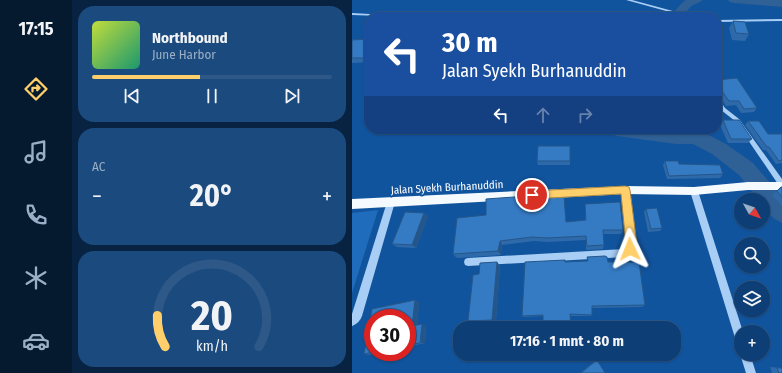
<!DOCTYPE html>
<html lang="id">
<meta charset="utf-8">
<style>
body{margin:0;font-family:"Fira Sans Condensed",sans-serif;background:#1b4a7e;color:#f1f3f6;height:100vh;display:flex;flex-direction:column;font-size:15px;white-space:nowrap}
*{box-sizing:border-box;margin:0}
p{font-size:13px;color:#9aafc5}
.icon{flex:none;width:22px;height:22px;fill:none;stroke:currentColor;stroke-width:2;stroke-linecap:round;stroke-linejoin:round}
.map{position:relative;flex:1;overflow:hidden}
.details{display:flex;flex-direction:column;gap:6px;padding:6px;background:#072341;width:280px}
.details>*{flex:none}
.banner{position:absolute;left:12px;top:12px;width:358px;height:122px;border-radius:16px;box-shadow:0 1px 3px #0004,0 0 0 1px #2d5888;background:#1a4fa0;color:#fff;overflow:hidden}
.needle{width:26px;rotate:130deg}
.buttons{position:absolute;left:382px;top:193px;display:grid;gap:8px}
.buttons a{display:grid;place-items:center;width:36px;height:36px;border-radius:50%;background:#0d3f76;box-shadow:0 1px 3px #0004,0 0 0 1px #2d5888;font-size:20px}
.speed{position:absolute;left:12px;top:309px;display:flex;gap:8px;font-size:20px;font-weight:700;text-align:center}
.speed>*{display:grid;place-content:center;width:52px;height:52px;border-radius:50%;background:#0d3f76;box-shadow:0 1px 3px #0004,0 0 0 1px #2d5888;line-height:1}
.speed .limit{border:6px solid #d22;background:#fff;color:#111}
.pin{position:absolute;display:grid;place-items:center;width:34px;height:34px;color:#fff;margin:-17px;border:2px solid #fff;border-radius:50%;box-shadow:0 1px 4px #0007}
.me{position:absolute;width:44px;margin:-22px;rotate:358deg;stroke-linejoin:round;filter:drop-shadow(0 0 3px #0008)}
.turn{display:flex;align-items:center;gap:14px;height:84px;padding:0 12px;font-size:18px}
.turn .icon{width:52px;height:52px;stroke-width:2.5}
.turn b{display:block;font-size:28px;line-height:34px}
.lanes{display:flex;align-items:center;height:38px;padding:0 12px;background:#0003;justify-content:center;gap:20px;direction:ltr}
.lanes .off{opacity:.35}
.big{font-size:30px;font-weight:700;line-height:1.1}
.details .tile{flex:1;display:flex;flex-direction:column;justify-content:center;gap:6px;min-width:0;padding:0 14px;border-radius:16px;background:#1b4a7e}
.details .dial{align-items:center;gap:0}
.dial svg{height:104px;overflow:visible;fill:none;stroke:#2d5888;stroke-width:7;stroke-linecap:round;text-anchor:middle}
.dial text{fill:#f1f3f6;stroke:none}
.song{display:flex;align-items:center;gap:12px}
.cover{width:48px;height:48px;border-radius:6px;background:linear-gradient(135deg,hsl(70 70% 55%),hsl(160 70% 35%))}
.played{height:4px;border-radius:2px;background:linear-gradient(90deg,#ffcf6b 45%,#2d5888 45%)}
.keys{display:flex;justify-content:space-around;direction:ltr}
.heat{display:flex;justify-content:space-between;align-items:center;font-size:22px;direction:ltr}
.trip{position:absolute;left:101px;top:321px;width:228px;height:40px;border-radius:16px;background:#0d3f76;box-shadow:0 1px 3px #0004,0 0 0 1px #2d5888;font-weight:700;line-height:40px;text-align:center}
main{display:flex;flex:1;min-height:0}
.tab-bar{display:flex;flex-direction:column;width:72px;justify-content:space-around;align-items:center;background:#05192f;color:#9aafc5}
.tab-bar .icon{width:28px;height:28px}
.tab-bar .active{color:#ffcf6b}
.tab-bar b{font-size:18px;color:#f1f3f6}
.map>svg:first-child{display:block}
</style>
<main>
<nav class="tab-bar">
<b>17:15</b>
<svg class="icon active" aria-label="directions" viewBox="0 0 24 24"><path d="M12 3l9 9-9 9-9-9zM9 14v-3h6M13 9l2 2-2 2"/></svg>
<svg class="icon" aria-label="music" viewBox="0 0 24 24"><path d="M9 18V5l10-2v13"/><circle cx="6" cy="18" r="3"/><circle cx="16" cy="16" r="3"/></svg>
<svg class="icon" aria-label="phone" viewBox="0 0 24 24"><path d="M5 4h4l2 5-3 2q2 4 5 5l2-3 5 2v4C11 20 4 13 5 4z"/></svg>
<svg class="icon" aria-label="climate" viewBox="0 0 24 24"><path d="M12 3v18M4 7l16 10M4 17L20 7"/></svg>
<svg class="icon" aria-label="car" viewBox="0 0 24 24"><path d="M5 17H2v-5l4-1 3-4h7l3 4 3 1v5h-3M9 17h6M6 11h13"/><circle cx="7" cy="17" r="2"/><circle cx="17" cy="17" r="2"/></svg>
</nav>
<section class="details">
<div class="tile">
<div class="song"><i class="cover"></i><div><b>Northbound</b><p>June Harbor</p></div></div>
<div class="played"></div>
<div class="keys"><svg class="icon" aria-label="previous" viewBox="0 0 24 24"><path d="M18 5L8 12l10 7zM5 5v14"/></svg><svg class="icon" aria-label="pause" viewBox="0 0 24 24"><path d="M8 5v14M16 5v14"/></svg><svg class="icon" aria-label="next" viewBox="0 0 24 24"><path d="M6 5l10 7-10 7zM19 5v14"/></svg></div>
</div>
<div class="tile"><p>AC</p>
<div class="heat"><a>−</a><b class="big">20°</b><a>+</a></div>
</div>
<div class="tile dial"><svg viewBox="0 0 100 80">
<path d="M14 69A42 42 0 1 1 86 69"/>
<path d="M14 69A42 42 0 0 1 8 45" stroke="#ffcf6b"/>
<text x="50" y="56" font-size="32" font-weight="700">20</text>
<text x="50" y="72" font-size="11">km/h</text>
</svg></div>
</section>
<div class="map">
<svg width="430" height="373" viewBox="0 0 430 373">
<rect width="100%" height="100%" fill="#11549e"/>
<path fill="#206cbc" d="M26 210 0 293V213Z"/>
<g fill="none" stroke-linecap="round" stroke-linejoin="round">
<path fill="#2f6096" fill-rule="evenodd" d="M334 0H350L348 2 339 6 330 17H317L331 2Z
M376 0H430V7L382 3 378 2Z
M256 129H315L344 130 351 132 374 144 401 163 430 197V223C421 219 411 211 411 200H407L387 175 360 154 341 144H324L265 136 259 134Z"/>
<path fill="#a8cef5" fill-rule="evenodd" d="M274 0H280L343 17H336Z
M0 13 54 16 56 17 0 15Z
M430 19V21L365 22V20Z
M365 98 367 99 373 108 387 119 430 179V188L428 187 383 121 369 110 365 104Z
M273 187 275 188 277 190 284 245 280 254 273 257 116 266 113 265 112 262 113 259 116 258 272 249 276 245 269 190 271 188Z
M342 188 345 189 346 191 391 332H389V346L386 344 384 341 338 191 339 189Z
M39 199 42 200 43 202 10 316C8 321 5 324 0 326V314L35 202 36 200Z
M389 352V354H398L404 373H394L388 354Z"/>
<path fill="#f5faff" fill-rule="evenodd" d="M396 182H430V190H396L342 195 273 194 0 209V199L273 186 342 187Z"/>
</g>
<path fill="#2e6aa9" d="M381 21 397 34 393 41 380 40 377 28Z
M17 39V62L0 63V40Z
M365 80 405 108 402 112 389 113 384 105 374 106 365 92Z
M371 120 400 139 396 143H376L368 125Z
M396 121 416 134H430V163L424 164 414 150H411L393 125Z
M320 129H335L333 133 320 131Z
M218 146V165H186L185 161Z
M313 161 327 164 371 174 368 178 315 179 311 165Z
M429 187H430V206L420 195Z
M177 198 214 222 233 220V204L271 230 269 234H251L252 245 251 249 234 250V240L196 242 182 241 150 245 149 255 105 258 101 254 134 215Z
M294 209 310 228 308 231 296 232 292 212Z
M72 213 76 216 64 248 45 247 40 244Z
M235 257 256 262 293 305 290 307 240 308V315L239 316H191L172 317 170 316 213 262 235 261Z
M145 262 148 266 144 321 120 323 116 321 127 274Z
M67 302 65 325H74L73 343 55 347V318L21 352H31L18 355 12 354Z
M244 360H245L253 373H228Z
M418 367 430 368V373H420Z"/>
<path fill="#255689" d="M72 213 76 216 64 248 60 245Z
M148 241 150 245 149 255 146 251Z
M145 262 148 266 144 321 140 320Z
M63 300 67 302 65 327 60 326Z
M70 324 74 325 73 343H68Z"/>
<path fill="#357bc4" stroke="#255689" d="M381 21 393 22 397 34 384 33Z
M17 39V58H0V40Z
M385 78 405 108 392 109 387 101H377L365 84V80Z
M371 120H387L400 139H379Z
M396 121H407L416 134H430V160L427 161 417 147H415Z
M186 146H218V161H185Z
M313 161H326L327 164 368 165 371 174 317 176Z
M429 187H430V197L425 191Z
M176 196V198L212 196 214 222 234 220 233 204 268 202 271 230H251L252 245 235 246 234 236 195 238 180 237 148 241 146 251 101 254 105 218 134 215V199Z
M305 208 310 228 299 229 294 209Z
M53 212 72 213 60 245 40 244Z
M253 256 255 257 256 262H287L293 305 240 306V315L218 314 219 328H191V315L170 316 173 262 213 260V262L236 261 235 257Z
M145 262 140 320 116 321 121 275 127 274 128 263Z
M63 300 60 326 70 324 68 343 55 345V318H21V352H23L12 354 20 309Z
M245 360 253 373H229Z
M425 368H430V373H427Z"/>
<path fill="#ffcf6b" stroke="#a68746" d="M273 186 277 187 278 190 285 245 282 252 278 254 275 252 273 249 274 245 269 194 180 199 176 198 175 195 176 192 180 191Z"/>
<g text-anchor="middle" stroke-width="4" stroke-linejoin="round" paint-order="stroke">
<g font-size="11" fill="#fff" stroke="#11549e">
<text transform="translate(95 187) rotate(-3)" y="4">Jalan Syekh Burhanuddin</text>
</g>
</g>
</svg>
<div class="buttons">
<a><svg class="needle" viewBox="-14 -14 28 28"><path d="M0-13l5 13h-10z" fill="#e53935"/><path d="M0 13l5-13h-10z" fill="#9aafc5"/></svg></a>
<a><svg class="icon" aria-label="search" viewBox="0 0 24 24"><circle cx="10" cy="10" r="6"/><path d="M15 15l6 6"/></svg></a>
<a><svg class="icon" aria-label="layers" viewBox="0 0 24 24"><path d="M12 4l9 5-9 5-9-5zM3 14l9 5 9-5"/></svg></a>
<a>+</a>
</div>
<div class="speed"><div class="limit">30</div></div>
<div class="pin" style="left:180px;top:195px;background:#d93025"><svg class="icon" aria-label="arrive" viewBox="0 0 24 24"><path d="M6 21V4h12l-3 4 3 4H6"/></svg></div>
<svg class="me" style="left:278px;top:249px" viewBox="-20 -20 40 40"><path d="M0-17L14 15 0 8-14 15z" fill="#ffcf6b" stroke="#fff" stroke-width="4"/></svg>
<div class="trip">17:16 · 1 mnt · 80 m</div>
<div class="banner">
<div class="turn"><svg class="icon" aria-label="left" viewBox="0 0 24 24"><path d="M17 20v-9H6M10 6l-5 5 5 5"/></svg><div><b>30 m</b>Jalan Syekh Burhanuddin</div></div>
<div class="lanes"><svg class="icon" aria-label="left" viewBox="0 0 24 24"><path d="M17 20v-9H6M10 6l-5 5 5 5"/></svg><svg class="icon off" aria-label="ahead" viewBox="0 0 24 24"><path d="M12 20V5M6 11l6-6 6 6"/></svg><svg class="icon off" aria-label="right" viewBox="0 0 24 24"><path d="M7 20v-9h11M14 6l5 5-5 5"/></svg></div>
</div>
</div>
</main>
